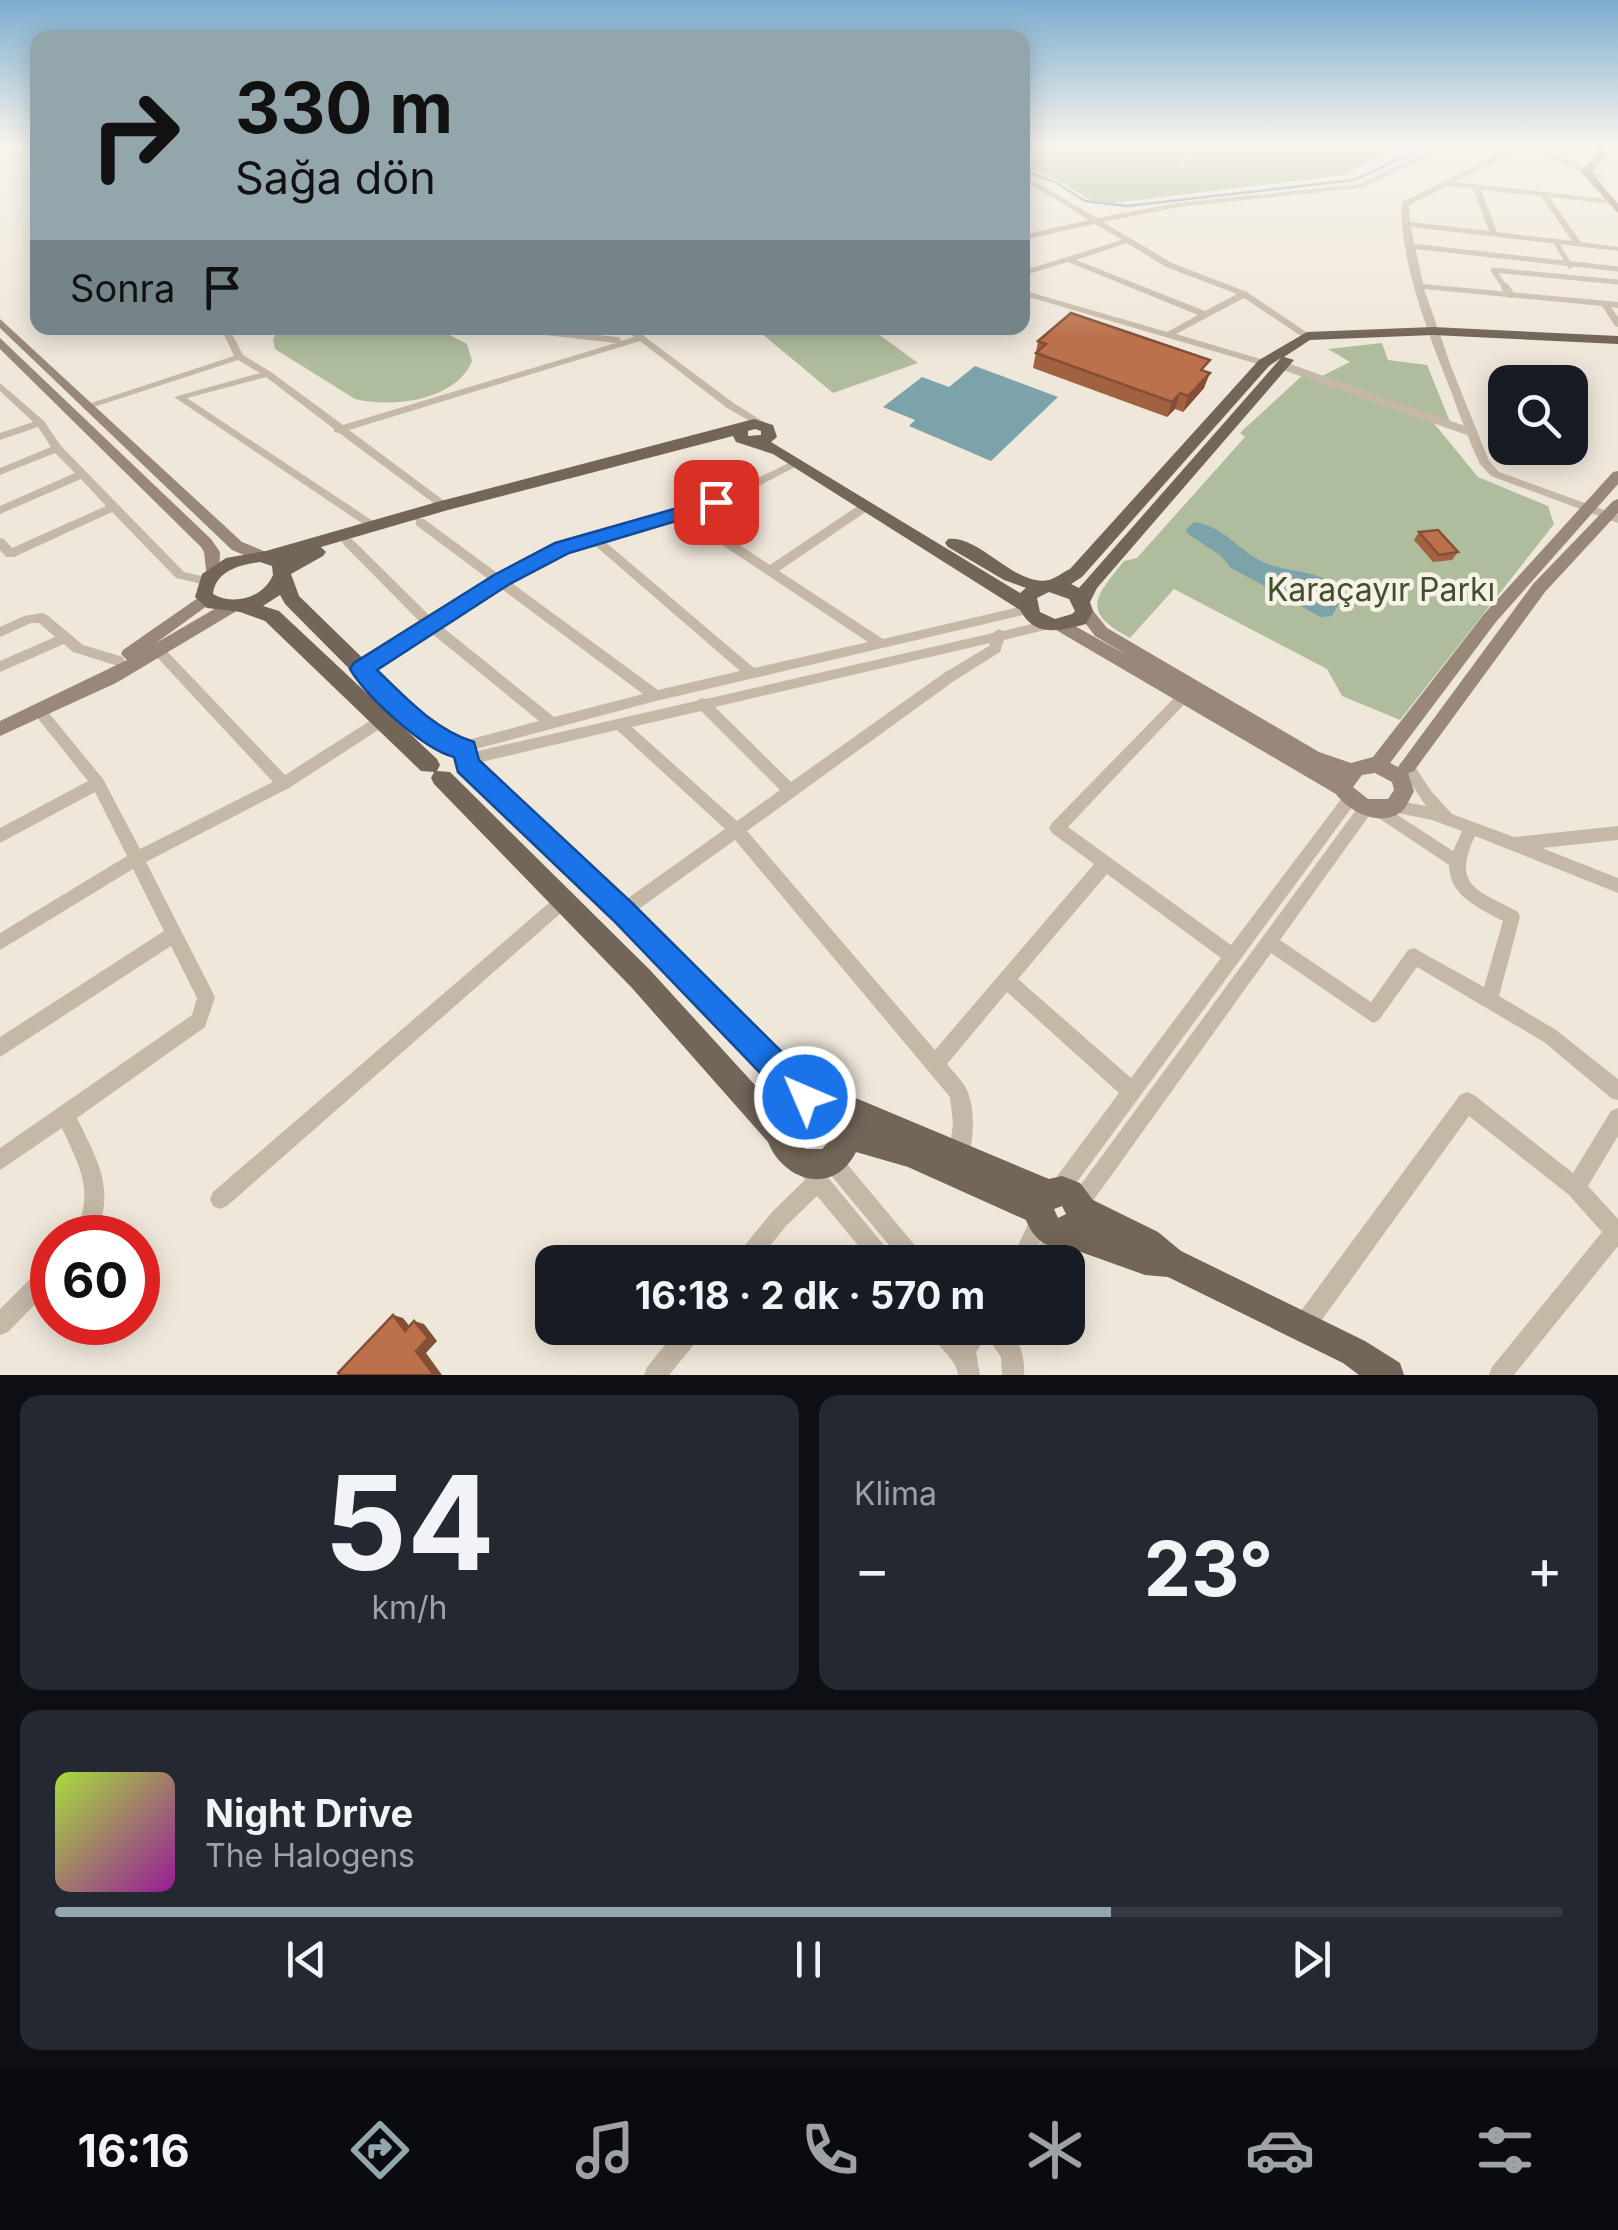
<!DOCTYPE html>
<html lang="tr">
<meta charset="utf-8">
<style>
body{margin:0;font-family:Inter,sans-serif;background:#242831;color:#f1f3f6;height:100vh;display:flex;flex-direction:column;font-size:38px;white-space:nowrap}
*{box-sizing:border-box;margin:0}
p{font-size:32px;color:#9ea1a6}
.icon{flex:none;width:55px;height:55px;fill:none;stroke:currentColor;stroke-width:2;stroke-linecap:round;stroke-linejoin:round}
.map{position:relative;height:1375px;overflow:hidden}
.drawer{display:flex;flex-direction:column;gap:20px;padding:20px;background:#0d0f14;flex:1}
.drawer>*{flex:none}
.hud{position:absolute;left:30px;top:30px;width:1000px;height:305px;border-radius:20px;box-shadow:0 5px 25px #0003;background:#93a6ac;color:#111;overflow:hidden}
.tools{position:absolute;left:1488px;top:365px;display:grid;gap:20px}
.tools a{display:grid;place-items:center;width:100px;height:100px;border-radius:20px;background:#171b24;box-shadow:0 5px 25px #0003;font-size:50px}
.speed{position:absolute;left:30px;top:1215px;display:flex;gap:20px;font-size:50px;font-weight:700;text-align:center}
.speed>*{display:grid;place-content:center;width:130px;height:130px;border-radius:50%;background:#171b24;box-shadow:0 5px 25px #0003;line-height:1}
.speed .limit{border:15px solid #d22;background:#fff;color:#111}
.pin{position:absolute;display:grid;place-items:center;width:85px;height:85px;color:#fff;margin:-42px;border-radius:20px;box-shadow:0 5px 15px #0006}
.me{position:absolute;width:110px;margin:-55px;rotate:315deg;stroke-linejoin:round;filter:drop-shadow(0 0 8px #0008)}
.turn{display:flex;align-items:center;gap:35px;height:210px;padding:0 40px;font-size:45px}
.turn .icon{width:130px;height:130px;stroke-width:2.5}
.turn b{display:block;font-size:70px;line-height:85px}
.then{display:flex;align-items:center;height:95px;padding:0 40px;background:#0003;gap:20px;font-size:38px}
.big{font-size:75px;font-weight:700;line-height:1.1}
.drawer .card{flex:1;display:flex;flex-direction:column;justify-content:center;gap:15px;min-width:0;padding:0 35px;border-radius:20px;background:#242831}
.drawer .dial{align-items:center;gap:0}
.dial b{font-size:130px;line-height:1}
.song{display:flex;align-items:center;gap:30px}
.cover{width:120px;height:120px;border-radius:15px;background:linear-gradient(135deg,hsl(80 70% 55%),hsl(300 70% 35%))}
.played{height:10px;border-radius:5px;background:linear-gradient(90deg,#93a6ac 70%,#363941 70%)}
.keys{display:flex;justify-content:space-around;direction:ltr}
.heat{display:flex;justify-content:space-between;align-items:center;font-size:55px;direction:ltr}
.drawer .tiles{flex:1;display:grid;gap:20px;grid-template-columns:1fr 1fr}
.card:last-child{grid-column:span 2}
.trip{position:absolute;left:535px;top:1245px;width:550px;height:100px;border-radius:20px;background:#171b24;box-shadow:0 5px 25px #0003;font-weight:700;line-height:100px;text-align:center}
.tabs{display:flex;height:160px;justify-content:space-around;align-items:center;background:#090b0e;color:#9ea1a6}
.tabs .icon{width:70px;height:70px}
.tabs .active{color:#93a6ac}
.tabs b{font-size:45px;color:#f1f3f6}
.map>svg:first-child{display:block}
</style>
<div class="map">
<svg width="1618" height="1375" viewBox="0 0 1618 1375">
<rect width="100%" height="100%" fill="#efe7da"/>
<path fill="#afbd9c" d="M1023 144H1195L1179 165 1182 166 1198 144H1402L1344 175 1112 203 1091 200 1047 174 1023 168Z
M278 328H436L467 344 472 361C456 401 392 408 355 399L275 349 273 340Z
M755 328H870L918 363 833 393Z
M1382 343 1388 360 1427 365 1451 424 1320 377 1350 362 1328 349Z
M1304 374 1432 421 1478 477 1548 506 1554 524 1400 720 1342 696 1327 669 1174 589 1130 638C1081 612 1094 598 1124 561L1137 558 1245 437 1240 433 1243 430Z"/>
<path fill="#7ca3aa" d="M975 366 1058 397 991 461 909 426 915 420 883 407 922 377 949 387Z
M1194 522C1224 526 1238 550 1263 562 1292 575 1321 567 1344 594L1332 616 1321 617 1231 568 1220 555 1188 534 1186 530Z"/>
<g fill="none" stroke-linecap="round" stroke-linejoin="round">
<path stroke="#7ca3aa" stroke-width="2.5" d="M1022 170 1055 182 1085 201 1127 206 1354 180 1432 144"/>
<path stroke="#c6b8a7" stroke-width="5" d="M1555 241 1570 266
M1411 246 1618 269
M1507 290 1493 270 1618 282"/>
<path stroke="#c6b8a7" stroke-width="8" d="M1505 287 1510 294
M1281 365 1473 433"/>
<path fill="#c6b8a7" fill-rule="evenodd" d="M1446 144H1455L1361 188 1178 207 1103 222 1172 263 1247 292 1312 336 1304 338 1244 298 1176 334 1267 361V365H1261L1022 295V290L1167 332 1198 315 1068 262 1022 276V271L1122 240 1095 224 1022 240V235L1089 220 1022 179V174L1097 218 1178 203 1359 184ZM1127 243 1166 267 1237 294 1205 311 1076 260Z
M1521 144H1531L1606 177 1599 179 1526 147 1455 182 1615 200V204H1612L1549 197 1581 242 1618 247V251L1411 227 1423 284 1618 302V308L1611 307 1618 317V327L1615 326 1602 306 1424 289 1452 369 1489 461 1499 472 1618 515V523L1491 476 1480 464C1469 441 1460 416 1451 391 1430 338 1398 258 1402 202ZM1448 186 1473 189 1489 231 1410 222 1409 205ZM1481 190 1541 196 1572 241 1497 232Z
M221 328H229L243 355 271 372 343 425 616 343 510 331 506 328H530L617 337 620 338 621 341 634 337 623 328H633L735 404 769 425 764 428 760 427 727 408 640 341 349 430 447 503 449 506 443 510 339 433 334 432V429L266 377 187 398 376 523 378 526 372 530 174 397 260 373 238 360 91 408H83L82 406 234 356Z
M0 383 44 421 61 446 184 572 210 578 212 581 210 584 206 585 176 578 112 512 14 557H6L0 550V538L4 539 12 548 106 506 81 479 0 514V506L75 473 55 453 0 475V468L51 447 38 427 0 440V433L33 422 0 391Z
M797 459 802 462 801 464 720 506 692 514 770 565 862 503H870V509L779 571 883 639 1027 605 1033 610 1032 613 656 701 461 753 456 751 454 747 456 743 539 721 430 632 367 673 362 674 355 669 357 665 422 624 344 545 342 542 344 539H352L432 618 491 581 416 525V519H424L500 575 558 545 586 537 588 534H596L712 500ZM680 517 868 642 754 668 603 540ZM592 543 740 671 658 690 509 581 566 551ZM499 587 643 694 554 717 440 625Z
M42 613 47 615 83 645 123 657 125 661 123 665 118 666 73 652 64 644 0 672V661L55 637 39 623H31L0 637V627L24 616Z
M1048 620 1053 622 1054 625 1053 628 1004 640 1000 652 954 681 747 831 935 1050 1094 864 1052 833 1049 828 1052 823 1180 692H1190L1192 696 1068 827 1231 945 1345 794 1350 793 1355 794 1358 799 1066 1197 1059 1200 1052 1197 1049 1190 1052 1183 1119 1093 1007 992 947 1064C953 1072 963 1081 967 1090 976 1111 974 1143 966 1164L959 1167 952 1164 949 1157 953 1123 950 1097 735 840 629 916 623 919 617 916 615 911 617 906 725 829 617 730 469 765 464 763 462 759 464 755 469 753 696 701 702 698 706 699 993 633 999 629 1003 631ZM990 643 989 646 944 673 791 782 715 707ZM701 711 780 790 737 821 632 727ZM1107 874 1221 958 1131 1078 1018 979Z
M158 645 163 647 285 775 376 717H386L388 721 386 725 289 788 146 862 215 997 205 1027 77 1118C98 1162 116 1188 95 1238H74C94 1190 82 1172 62 1128L0 1170V1148L192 1015 197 998 171 946 0 1057V1037L164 931 133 869 0 950V933L127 856 95 792 0 843V828L88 781 32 711 34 707H44L103 779 140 849 273 782 153 653 151 650 153 647Z
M1407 760 1412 762 1431 791 1452 814 1514 837 1618 826V840L1542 848 1618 878V893L1475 836C1451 887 1478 890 1518 912L1520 917 1499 996 1556 1030 1618 1079V1100L1611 1098 1544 1042 1417 967 1379 1020 1373 1023 1271 953 1085 1212 1078 1215 1071 1212 1068 1205 1071 1198 1361 803 1366 801 1372 805 1377 803 1388 809 1389 801 1394 800 1426 806 1406 776 1398 775 1396 771 1402 762ZM1393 812 1432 820 1462 831 1453 851ZM1371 813 1449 865C1449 896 1479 908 1503 921L1484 987 1414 948 1408 950 1371 1002 1280 940Z
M563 893 569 896 571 901 569 906 227 1206 220 1209 213 1206 210 1199 213 1192 557 896Z
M1467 1092 1474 1095 1573 1173 1611 1111 1618 1108V1136L1588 1186 1618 1219V1246L1514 1375H1489L1492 1367 1602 1232 1569 1195 1469 1116 1311 1335 1303 1338 1295 1335 1292 1327 1295 1319 1460 1095Z
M831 1150 838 1153 923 1255 926 1262H903L824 1167 821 1160 824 1153Z
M805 1155 812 1158 892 1255 895 1262H872L817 1196 786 1226 757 1262H734L737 1255 772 1212 805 1180 795 1165 798 1158Z
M1041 1209 1048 1212 1051 1219 1035 1253 1050 1227 1057 1224 1064 1227 1067 1234 1053 1262H1032L1034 1256 1031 1262H1010L1034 1212Z
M52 1262V1287L8 1332 0 1335V1309L44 1265Z
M679 1328H704L701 1336 669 1375H644L647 1367Z
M927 1328H952L960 1337 966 1328H1007C1020 1340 1025 1357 1024 1375H1002L1001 1357 992 1344 982 1343 976 1352 980 1375H958C955 1356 934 1345 927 1328Z"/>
<path fill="#998879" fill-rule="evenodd" d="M1598 144H1606L1605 156 1591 172 1618 204V213L1581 172 1597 155Z
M0 319 242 542 266 552 269 556 266 560H256L232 550 0 328Z
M0 338 211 539 220 552 219 577H207L204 552 201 547 0 349Z
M1618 471V484L1496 622 1390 763 1398 767 1533 584 1613 501 1618 499V513L1545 592 1414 771 1408 773 1414 791C1411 797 1406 808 1401 812 1380 828 1348 811 1336 794L1056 630 1054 626 1056 622H1068L1130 657 1095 636 1076 611 1084 605 1090 607 1107 628 1319 752 1351 763 1373 757 1484 614 1613 472ZM1375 773 1392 782 1394 790 1388 799H1368L1353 787 1362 775Z
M205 593 211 595 213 599 211 603 156 643 223 604H235L237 608 235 612 116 683 0 736V721L127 660 121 654 123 650Z"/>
<path fill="#746559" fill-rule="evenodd" d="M1433 327 1618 336V344L1433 335 1310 340 1284 357 1294 360 1097 588 1090 602 1093 611 1086 624C1060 631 1035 638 1020 610L773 454 736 442 733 436 448 510 321 547 326 552 323 556 291 574 299 596 420 714 456 740 460 746 456 752H442L406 726 285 604 280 595 263 606 279 611 437 759 440 765 437 771 450 772 650 970 774 1106 784 1095 614 919 459 770 456 764 459 758 467 755 475 758 632 903 811 1084 827 1086 1049 1179 1062 1176 1080 1183 1093 1200 1158 1232 1181 1251 1365 1341 1400 1363 1404 1375H1359L1343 1363 1168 1277 1145 1275 1067 1247C1046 1250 1033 1238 1026 1220L908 1167 856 1152C834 1196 784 1182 768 1142L632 988 434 784 431 778 434 772 421 771 265 621 240 612 207 608 195 597 202 574 226 558 266 551 437 502 754 419 773 425 777 437 771 442 1020 593 1026 588 1004 580 948 547 945 543 948 539C979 534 1016 588 1049 580 1056 578 1063 572 1070 569L1259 360 1307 332ZM1281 358 1079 588 1071 584 1082 577 1269 366ZM755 429 761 431V435L748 436V431ZM260 562 272 566 273 575C263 598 234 606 213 594 216 571 239 565 260 562ZM1049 592 1069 599 1075 611 1072 614 1055 619 1040 612 1037 598ZM806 1112H822L832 1123V1138L822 1149H806L796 1138V1123ZM1062 1206 1066 1214 1058 1218 1054 1209Z"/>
</g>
<path fill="#a26141" d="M1038 341 1206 371 1204 388 1183 412 1175 409 1167 417 1033 368Z
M1419 532 1458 552 1452 560 1433 562 1414 540Z"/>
<path fill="#844f35" d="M1210 373 1204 388 1183 412 1188 396Z
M1180 393 1175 409 1167 417 1172 402Z
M393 1315 403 1318 415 1333 405 1331Z
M414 1321 424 1324 437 1341 426 1353 442 1375H434L416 1351Z"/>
<path fill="#bc714c" stroke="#844f35" stroke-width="2.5" d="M1071 313 1210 360 1201 370 1210 373 1188 396 1180 393 1172 402 1036 353 1046 344 1038 341Z
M1438 530 1458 552 1439 555 1419 532Z
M393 1315 405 1331 414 1321 428 1338 416 1351 434 1375H340L338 1373Z"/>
<linearGradient id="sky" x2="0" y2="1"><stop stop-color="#7dadcf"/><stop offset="0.43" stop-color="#f8f4ee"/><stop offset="1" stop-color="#f8f4ee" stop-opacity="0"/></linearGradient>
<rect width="1618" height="337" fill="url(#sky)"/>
<path fill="#1a73e8" stroke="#114b97" stroke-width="2.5" d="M716 497 723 498V507L569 553 508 585 377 670C407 699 434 729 474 742L479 760 632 903 816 1086 820 1097 816 1108 805 1113 794 1108 613 920 458 772 454 757C423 749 367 697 350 669L354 663 494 575 555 543Z"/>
<g text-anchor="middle" stroke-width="9" stroke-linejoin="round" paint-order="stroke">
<g font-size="32" fill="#404f2d" stroke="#f7f1e6">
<text x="1381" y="601">Karaçayır Parkı</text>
</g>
</g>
</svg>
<div class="tools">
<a><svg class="icon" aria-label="search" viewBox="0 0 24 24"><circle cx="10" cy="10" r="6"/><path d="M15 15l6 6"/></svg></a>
</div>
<div class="speed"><div class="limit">60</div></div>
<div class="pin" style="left:716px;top:502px;background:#d93025"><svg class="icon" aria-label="arrive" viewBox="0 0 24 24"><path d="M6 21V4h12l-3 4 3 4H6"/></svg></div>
<svg class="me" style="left:805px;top:1097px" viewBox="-20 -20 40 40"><circle r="17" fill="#1a73e8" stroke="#fff" stroke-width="3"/><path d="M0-11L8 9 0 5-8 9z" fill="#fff"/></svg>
<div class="trip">16:18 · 2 dk · 570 m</div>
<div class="hud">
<div class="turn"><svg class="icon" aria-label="right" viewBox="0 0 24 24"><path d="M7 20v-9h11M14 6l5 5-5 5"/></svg><div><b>330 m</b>Sağa dön</div></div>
<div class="then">Sonra<svg class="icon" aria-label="arrive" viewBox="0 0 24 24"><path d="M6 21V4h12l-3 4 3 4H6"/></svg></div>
</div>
</div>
<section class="drawer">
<div class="tiles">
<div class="card dial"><b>54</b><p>km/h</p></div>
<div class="card"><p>Klima</p>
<div class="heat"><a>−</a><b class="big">23°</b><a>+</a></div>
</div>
<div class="card">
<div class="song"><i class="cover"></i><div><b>Night Drive</b><p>The Halogens</p></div></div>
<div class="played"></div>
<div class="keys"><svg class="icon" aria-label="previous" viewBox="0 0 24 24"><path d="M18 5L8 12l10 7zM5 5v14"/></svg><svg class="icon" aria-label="pause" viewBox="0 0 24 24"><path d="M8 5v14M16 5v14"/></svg><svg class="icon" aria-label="next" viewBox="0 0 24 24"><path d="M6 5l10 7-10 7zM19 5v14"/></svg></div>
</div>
</div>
</section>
<nav class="tabs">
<b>16:16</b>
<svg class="icon active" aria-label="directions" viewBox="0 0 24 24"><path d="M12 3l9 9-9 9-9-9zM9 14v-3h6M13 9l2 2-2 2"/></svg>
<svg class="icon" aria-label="music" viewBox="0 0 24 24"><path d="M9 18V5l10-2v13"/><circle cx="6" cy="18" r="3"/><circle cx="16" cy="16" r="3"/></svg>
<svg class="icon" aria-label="phone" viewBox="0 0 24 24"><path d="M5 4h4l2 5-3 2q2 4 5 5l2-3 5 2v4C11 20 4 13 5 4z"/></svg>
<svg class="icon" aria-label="climate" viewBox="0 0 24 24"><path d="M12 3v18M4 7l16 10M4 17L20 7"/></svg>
<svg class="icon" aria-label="car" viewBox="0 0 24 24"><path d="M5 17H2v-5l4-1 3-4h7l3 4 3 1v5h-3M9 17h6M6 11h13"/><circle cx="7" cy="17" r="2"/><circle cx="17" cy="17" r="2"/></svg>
<svg class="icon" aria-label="filters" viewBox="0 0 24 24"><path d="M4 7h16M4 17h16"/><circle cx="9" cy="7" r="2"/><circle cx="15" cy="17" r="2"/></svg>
</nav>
